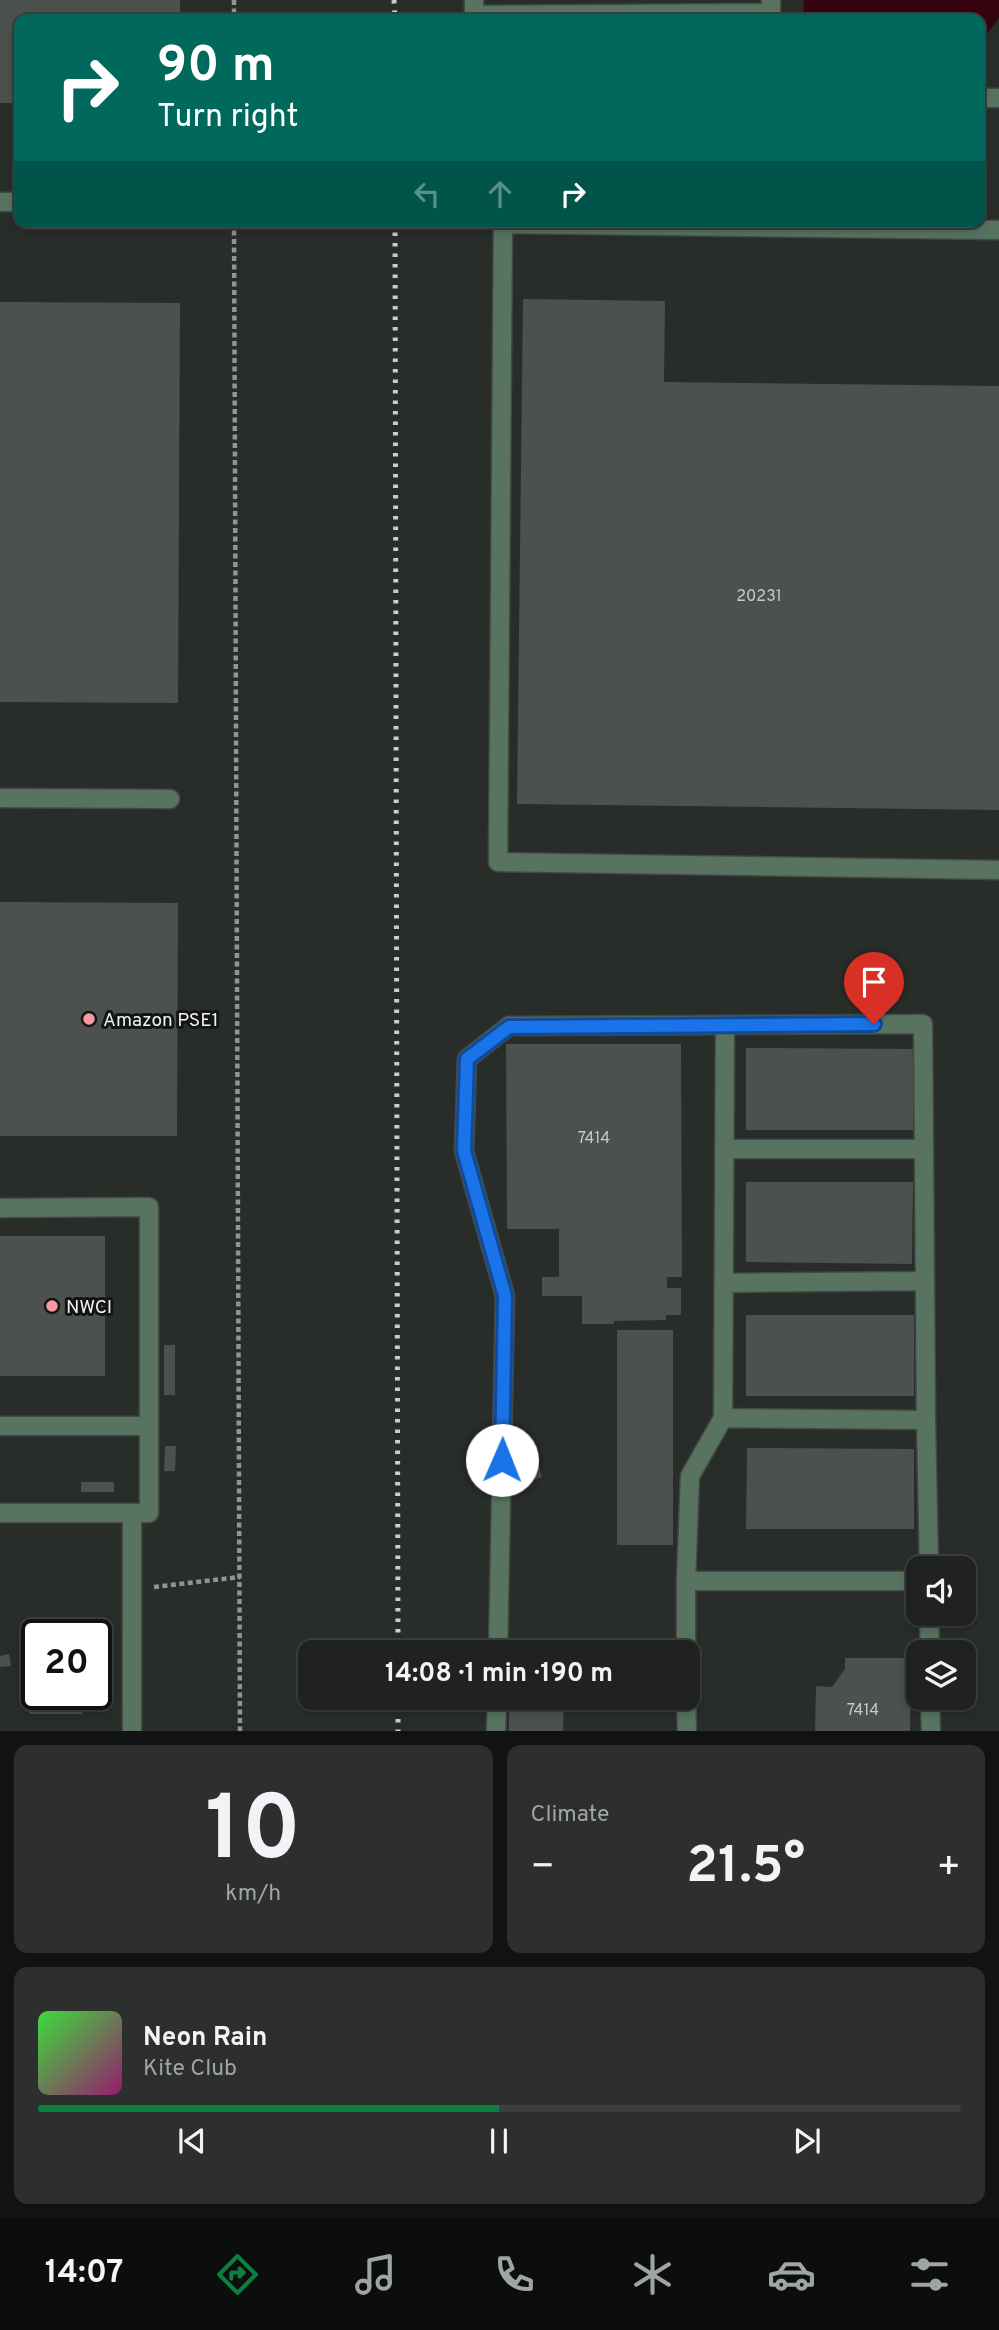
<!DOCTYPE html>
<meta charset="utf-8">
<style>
body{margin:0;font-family:Overpass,sans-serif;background:#2c2f2d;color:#f1f3f6;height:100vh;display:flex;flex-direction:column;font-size:26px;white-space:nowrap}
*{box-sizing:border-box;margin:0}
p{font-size:23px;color:#a1a4a5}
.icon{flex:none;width:38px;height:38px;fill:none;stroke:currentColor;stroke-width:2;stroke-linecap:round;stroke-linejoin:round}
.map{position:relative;height:1731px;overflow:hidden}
.side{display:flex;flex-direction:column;gap:14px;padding:14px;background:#111312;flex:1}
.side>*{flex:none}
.top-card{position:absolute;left:14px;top:14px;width:971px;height:214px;border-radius:14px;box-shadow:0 4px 10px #0003,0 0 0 2px #3c3f3e;background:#00695c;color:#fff;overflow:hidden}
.buttons{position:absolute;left:906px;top:1556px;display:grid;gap:14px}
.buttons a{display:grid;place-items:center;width:70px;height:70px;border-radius:14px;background:#1f2220;box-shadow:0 4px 10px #0003,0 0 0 2px #3c3f3e;font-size:35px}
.speed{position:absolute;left:21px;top:1619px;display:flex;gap:14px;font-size:35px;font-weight:700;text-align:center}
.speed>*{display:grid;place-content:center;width:91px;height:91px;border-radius:50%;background:#1f2220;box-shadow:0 4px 10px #0003,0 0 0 2px #3c3f3e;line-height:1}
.speed .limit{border:4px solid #111;border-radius:10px;background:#fff;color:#111}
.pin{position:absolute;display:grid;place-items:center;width:60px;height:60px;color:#fff;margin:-72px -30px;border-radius:50% 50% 50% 0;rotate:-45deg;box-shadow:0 0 7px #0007}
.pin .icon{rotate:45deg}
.me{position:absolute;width:77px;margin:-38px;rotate:1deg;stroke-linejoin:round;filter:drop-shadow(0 0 5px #0008)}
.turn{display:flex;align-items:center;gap:24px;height:147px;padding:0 28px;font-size:32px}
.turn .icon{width:91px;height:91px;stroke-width:2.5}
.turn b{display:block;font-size:49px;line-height:60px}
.lanes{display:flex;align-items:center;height:66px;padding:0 28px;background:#0003;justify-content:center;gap:35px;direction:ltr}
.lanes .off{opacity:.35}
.big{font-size:52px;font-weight:700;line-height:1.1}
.side .widget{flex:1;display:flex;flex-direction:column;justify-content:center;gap:10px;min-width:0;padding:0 24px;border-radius:14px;background:#2c2f2d}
.side .dial{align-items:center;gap:0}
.dial b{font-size:91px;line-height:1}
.song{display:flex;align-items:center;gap:21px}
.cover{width:84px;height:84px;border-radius:10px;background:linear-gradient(135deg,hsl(120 70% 55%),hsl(320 70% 35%))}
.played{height:7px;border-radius:4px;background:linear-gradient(90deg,#0b8043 50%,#3c3f3e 50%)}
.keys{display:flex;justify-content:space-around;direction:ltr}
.heat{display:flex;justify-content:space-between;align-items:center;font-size:38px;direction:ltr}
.side .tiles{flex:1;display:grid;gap:14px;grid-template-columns:1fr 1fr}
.widget:last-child{grid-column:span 2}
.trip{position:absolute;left:298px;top:1640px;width:402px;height:70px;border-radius:14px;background:#1f2220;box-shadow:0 4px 10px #0003,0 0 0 2px #3c3f3e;font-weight:700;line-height:70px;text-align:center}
.menu{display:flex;height:112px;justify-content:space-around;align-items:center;background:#0c0e0d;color:#a1a4a5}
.menu .icon{width:49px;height:49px}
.menu .current{color:#0b8043}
.menu b{font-size:32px;color:#f1f3f6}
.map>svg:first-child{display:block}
</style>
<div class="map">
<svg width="999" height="1732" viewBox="0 0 999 1732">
<rect width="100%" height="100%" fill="#292d2a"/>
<path fill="#350410" d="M804 0H999V18L980 43V19H803Z"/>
<path fill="#4c514e" d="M0 0H180V19H19V103H0Z
M523 299 665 301 664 382 999 386V810L517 804Z
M0 302 180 303 178 703 0 702Z
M0 902 178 903 177 1136H0Z
M506 1044H681L682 1277H667V1288H681V1315H666V1320L614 1321V1324H582V1296H542V1277H559V1229H507Z
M746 1048 914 1049 913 1130H746Z
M746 1182H913L912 1264 746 1262Z
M0 1236H105V1376H0Z
M746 1315H914V1396H746Z
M617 1330H673V1545H617Z
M164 1345H175V1395H164Z
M165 1446H176L175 1471H164Z
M747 1448 914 1449V1529H746Z
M537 1461 542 1477 529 1481 524 1466Z
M81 1482H114V1492H81Z
M28 1653H37V1665H28Z
M9 1654 11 1666 0 1667V1656Z
M845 1658H911L910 1732H815L816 1686 832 1687 845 1669Z
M29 1693 83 1694 82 1714H29Z
M509 1698H564L563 1732H509Z"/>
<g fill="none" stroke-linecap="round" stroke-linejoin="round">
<defs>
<path id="minor" d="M474 0V15L771 13V0
M980 98H999
M0 202H19
M999 230 503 224 498 862 999 870
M0 798 170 799
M724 1149H924
M0 1208 149 1207V1426H0
M724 1283 925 1281
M723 1418 725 1025
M0 1513H132V1732
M132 1513H149V1426
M686 1581 690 1476 723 1418 926 1420 929 1568
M929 1614 930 1652
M498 1652 505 1296 464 1151 467 1059 509 1026 923 1024 926 1420
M686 1652V1581H919
M686 1698 687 1732
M930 1698 931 1732
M496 1732 497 1698"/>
</defs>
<use href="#minor" stroke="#454946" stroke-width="21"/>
<path stroke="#919492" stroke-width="4.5" stroke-dasharray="5 3.5" stroke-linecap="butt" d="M234 0V19
M234 222 240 1732
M154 1587 240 1577"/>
<use href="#minor" stroke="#587461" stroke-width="18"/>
<path stroke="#cbcfcc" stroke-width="5" stroke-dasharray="3.5 7" stroke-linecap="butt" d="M394 0 395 19
M395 222 398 1652
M398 1698V1732"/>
</g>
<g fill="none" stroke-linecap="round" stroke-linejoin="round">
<defs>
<path id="route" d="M502 1460 505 1296 464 1151 467 1059 509 1027 874 1024"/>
</defs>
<use href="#route" stroke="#114b97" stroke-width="18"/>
<use href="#route" stroke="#1a73e8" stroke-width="12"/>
</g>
<g fill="#f49aa5" stroke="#131513" stroke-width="2.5">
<circle cx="89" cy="1019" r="7"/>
<circle cx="52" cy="1306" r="7"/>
</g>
<g text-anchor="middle" stroke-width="6" stroke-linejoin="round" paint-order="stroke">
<g font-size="16" fill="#c6cac8">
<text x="759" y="601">20231</text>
<text x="594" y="1143">7414</text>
<text x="863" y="1715">7414</text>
</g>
<g font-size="19" fill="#eff2f0" stroke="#131513" text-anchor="start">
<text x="103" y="1026">Amazon PSE1</text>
<text x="66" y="1313">NWCI</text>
</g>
</g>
</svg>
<div class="buttons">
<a><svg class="icon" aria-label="sound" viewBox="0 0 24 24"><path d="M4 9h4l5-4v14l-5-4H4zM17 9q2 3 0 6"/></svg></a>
<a><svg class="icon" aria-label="layers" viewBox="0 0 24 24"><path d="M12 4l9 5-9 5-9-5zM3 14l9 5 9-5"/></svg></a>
</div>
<div class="speed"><div class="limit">20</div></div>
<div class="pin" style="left:874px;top:1024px;background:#d93025"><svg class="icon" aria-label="arrive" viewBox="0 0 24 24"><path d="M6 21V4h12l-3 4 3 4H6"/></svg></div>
<svg class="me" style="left:502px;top:1460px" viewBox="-20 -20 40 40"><circle r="19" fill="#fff"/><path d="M0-13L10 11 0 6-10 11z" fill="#1a73e8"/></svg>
<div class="trip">14:08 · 1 min · 190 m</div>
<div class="top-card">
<div class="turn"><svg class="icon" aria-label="right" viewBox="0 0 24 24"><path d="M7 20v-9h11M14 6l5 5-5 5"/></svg><div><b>90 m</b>Turn right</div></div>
<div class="lanes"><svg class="icon off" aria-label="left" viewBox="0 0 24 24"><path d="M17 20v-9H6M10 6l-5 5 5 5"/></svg><svg class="icon off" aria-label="ahead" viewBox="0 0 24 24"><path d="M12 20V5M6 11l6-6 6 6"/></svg><svg class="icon" aria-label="right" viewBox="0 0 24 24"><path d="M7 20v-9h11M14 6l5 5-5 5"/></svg></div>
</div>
</div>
<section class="side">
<div class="tiles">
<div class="widget dial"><b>10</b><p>km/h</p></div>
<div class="widget"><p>Climate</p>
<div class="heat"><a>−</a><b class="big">21.5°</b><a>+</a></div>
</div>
<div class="widget">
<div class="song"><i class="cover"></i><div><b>Neon Rain</b><p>Kite Club</p></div></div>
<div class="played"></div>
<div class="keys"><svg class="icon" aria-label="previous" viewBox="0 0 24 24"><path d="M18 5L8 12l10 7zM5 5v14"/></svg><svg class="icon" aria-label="pause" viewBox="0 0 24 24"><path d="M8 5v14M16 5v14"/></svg><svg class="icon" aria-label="next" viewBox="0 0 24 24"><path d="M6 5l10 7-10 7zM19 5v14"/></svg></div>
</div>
</div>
</section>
<nav class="menu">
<b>14:07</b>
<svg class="icon current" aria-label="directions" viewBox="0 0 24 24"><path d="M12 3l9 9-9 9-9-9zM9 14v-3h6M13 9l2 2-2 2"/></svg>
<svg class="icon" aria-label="music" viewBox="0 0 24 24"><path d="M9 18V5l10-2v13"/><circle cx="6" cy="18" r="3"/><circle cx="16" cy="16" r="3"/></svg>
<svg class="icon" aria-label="phone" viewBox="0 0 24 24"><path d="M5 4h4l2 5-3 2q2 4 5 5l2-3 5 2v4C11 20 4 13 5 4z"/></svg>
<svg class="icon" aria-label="climate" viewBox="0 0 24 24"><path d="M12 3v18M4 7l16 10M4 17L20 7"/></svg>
<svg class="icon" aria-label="car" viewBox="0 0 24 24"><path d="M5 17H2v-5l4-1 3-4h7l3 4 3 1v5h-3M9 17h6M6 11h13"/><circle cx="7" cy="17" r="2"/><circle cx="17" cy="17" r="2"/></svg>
<svg class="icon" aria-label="filters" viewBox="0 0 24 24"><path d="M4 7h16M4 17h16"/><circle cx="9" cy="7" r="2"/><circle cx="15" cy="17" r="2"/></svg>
</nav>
